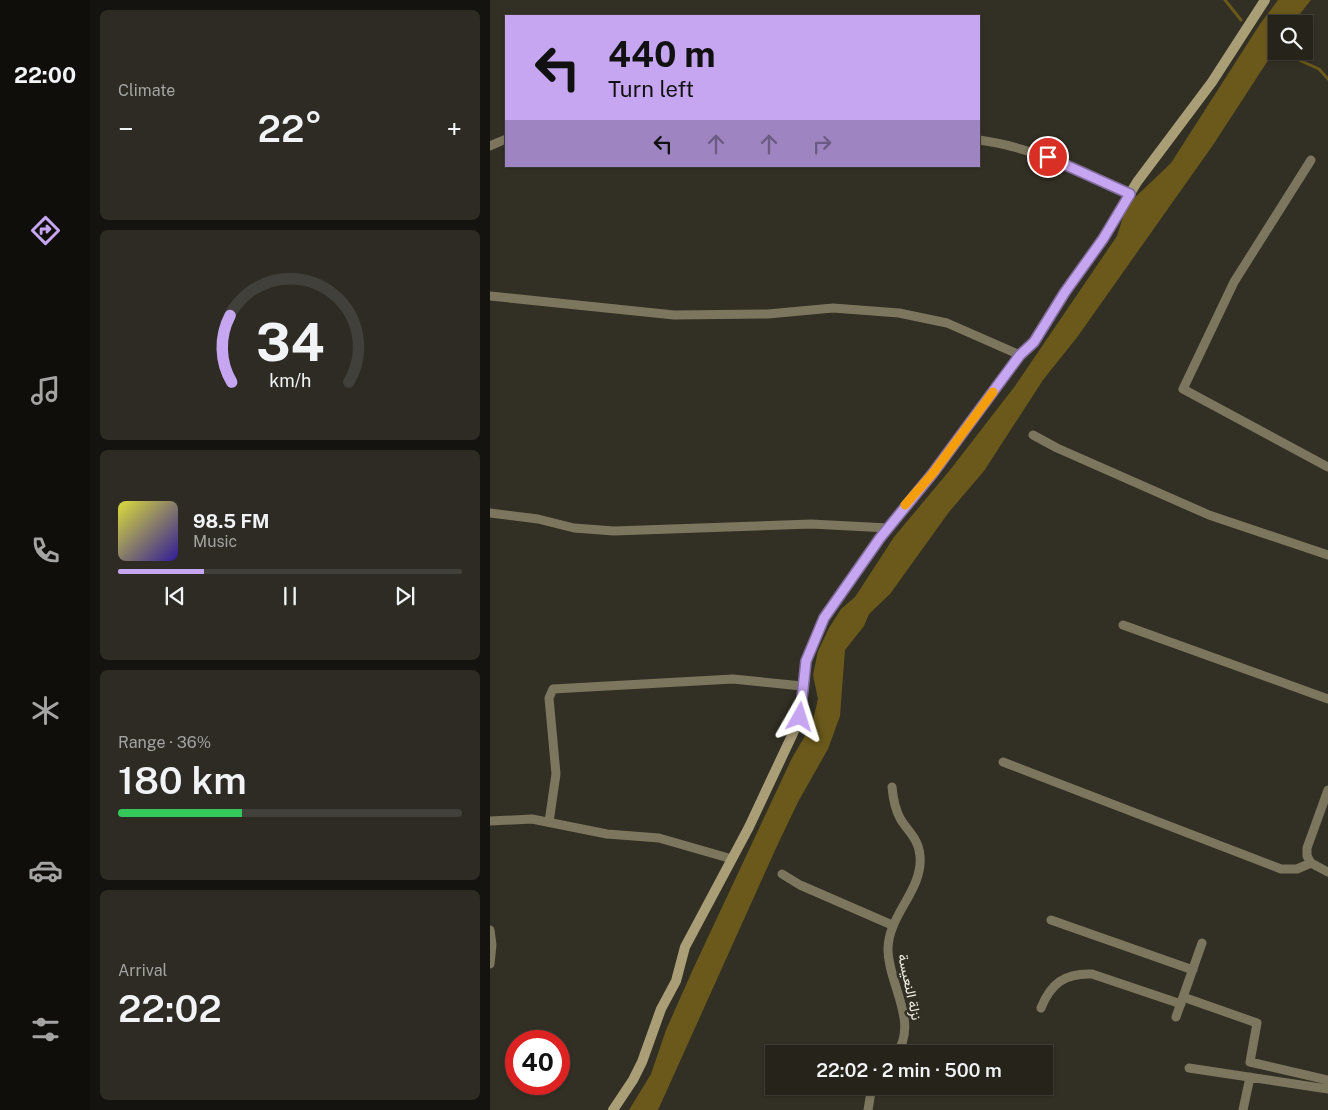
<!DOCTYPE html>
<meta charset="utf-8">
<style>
body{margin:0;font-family:"Public Sans",Vazirmatn,sans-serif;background:#2e2b24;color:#f1f3f6;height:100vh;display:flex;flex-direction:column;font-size:19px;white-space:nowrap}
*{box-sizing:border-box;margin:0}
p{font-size:16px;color:#a4a4a3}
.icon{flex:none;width:28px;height:28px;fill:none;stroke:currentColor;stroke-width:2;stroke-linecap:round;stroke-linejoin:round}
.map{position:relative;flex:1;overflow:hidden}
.panel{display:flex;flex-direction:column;gap:10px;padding:10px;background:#15130f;width:400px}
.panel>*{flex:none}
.banner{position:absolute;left:15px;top:15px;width:475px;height:152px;border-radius:0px;box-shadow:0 1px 4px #0004,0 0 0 1px #42403a;background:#c6a6f0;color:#111;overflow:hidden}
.buttons{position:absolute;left:778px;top:15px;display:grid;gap:10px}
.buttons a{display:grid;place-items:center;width:45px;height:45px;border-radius:0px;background:#26231b;box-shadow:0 1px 4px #0004,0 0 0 1px #42403a;font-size:25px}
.speed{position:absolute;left:15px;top:1030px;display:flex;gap:10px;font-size:25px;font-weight:700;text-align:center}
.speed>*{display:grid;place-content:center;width:65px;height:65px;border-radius:50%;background:#26231b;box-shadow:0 1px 4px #0004,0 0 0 1px #42403a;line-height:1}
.speed .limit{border:8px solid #d22;background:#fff;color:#111}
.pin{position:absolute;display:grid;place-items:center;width:42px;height:42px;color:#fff;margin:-21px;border:2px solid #fff;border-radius:50%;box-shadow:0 1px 5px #0007}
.me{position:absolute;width:55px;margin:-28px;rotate:6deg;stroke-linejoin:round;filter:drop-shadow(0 0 4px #0008)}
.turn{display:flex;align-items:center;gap:18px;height:105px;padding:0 20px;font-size:22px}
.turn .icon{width:65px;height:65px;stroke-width:2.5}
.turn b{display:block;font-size:35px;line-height:42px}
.lanes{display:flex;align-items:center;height:48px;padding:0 20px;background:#0003;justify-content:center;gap:25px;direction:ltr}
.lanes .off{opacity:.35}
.big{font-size:38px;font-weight:600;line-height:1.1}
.panel .widget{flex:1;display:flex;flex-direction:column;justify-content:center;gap:8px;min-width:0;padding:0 18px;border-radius:8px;background:#2e2b24}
.panel .dial{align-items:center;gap:0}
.dial svg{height:130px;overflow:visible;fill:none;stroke:#42403a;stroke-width:7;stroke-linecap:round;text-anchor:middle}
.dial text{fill:#f1f3f6;stroke:none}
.song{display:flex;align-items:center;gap:15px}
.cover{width:60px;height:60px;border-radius:8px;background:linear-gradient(135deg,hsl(60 70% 55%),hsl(250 70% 35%))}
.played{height:5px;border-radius:2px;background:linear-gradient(90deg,#c6a6f0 25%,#42403a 25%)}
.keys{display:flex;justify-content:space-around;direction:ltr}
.heat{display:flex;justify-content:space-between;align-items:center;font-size:28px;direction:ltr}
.charge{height:8px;border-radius:4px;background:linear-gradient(90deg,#34c759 36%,#42403a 0)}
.trip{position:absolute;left:275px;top:1045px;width:288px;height:50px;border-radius:0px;background:#26231b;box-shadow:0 1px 4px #0004,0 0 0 1px #42403a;font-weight:600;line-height:50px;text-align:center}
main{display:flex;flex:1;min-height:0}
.tabs{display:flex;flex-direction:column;width:90px;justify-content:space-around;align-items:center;background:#0f0e0b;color:#a4a4a3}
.tabs .icon{width:35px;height:35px}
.tabs .on{color:#c6a6f0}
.tabs b{font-size:22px;color:#f1f3f6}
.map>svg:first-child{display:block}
</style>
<main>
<nav class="tabs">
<b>22:00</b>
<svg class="icon on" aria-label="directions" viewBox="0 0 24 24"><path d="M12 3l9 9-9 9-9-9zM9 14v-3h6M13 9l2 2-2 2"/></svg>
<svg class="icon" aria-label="music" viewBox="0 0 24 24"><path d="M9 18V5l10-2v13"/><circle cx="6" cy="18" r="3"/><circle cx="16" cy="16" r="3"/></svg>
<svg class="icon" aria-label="phone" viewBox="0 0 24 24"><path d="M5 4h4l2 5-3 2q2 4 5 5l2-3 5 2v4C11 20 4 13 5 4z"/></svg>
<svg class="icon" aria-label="climate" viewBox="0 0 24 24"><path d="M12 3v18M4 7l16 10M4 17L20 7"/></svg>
<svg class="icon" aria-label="car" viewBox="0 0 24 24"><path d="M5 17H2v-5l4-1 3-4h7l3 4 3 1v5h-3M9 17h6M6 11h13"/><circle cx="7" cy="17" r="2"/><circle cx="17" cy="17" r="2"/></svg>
<svg class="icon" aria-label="filters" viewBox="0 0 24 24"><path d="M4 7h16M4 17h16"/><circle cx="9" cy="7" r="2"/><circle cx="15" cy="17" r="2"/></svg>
</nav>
<section class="panel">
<div class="widget"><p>Climate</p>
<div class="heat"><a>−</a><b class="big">22°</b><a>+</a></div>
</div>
<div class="widget dial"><svg viewBox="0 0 100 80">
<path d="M14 69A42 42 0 1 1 86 69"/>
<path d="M14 69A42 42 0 0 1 13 28" stroke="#c6a6f0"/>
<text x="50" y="56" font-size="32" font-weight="700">34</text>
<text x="50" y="72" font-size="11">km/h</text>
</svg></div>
<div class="widget">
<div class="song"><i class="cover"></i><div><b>98.5 FM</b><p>Music</p></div></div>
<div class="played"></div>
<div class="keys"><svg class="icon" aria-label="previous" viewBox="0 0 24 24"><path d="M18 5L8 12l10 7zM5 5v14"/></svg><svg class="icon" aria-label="pause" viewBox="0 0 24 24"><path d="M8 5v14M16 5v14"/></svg><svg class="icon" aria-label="next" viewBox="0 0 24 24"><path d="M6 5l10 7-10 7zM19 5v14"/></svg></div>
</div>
<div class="widget"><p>Range · 36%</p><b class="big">180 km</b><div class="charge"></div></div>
<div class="widget"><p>Arrival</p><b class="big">22:02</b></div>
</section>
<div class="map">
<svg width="838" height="1110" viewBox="0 0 838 1110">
<rect width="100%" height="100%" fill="#322f24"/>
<path fill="#6a591a" d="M788 0H821L802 24H786V48L723 145 588 336 553 380 494 471 459 512 400 594 379 614 374 626 355 650 350 716 338 749 308 802 287 846 168 1110H139L161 1074 176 1030 204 967 302 758 322 724 328 699 323 675 328 651 339 628 351 609 365 597 404 537 460 470 525 386 627 236 637 205 681 163 770 24Z"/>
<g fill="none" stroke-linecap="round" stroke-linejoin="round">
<path stroke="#6a591a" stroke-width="3" d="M735 0 751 20
M789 51 829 69 838 79"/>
<path stroke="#7d765e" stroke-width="9" d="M489 140C543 147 590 171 640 194
M0 146 16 139
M821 160 744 282 693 389 838 467
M0 296 184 315 278 314 343 308 409 313 457 323 530 355
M543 435 567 448 719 515 838 555
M0 513 48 519 84 528 124 531 321 524 398 528
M633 625 838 699
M513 762 791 869H807L821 863
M402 787C403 798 405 810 411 820 419 832 429 840 430 856 433 890 399 914 398 948 397 982 430 1023 406 1054
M838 790 817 848V856L821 863 838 872
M0 821 42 819 117 834 169 838 242 859
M59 822 66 774 59 698 63 689 243 679 312 686
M292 874 310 885 402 925
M561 920 703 970
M0 930 2 945 0 964
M693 997 767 1023 760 1062 838 1080
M551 1008C561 983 575 973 602 974L691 1004
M686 1017 712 943
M699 1068 838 1089
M378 1110 382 1086
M753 1110 760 1077"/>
<path stroke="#aa9e77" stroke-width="10" d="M123 1110 143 1080 152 1062 171 1009 186 981 195 947 259 827 305 729 312 705 316 661 334 618 390 538 443 473 530 355 544 342 575 292 613 239 647 182 722 82 775 0"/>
</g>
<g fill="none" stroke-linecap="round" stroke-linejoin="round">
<defs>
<path id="route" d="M310 717 316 661 334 618 390 538 443 473 530 355 544 342 575 292 613 239 640 194 558 157"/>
</defs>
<use href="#route" stroke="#816c9c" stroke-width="12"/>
<use href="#route" stroke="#c6a6f0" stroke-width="9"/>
<path stroke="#f59e0b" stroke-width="9" d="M415 505 443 473 503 392"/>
</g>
<g text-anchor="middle" stroke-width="5" stroke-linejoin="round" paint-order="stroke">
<g font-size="14" fill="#f0eee6" stroke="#322f24">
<text transform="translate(420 987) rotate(78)" y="5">نزلة النعيسة</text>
</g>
</g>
</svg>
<div class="buttons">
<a><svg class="icon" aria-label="search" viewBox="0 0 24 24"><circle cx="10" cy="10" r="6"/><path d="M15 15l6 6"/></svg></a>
</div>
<div class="speed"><div class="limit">40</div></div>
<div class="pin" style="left:558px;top:157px;background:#d93025"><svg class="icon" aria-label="arrive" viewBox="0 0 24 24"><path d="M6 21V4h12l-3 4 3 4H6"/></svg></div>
<svg class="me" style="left:310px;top:717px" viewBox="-20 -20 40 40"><path d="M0-17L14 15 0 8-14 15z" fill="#c6a6f0" stroke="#fff" stroke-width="4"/></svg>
<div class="trip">22:02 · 2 min · 500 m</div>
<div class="banner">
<div class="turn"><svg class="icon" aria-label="left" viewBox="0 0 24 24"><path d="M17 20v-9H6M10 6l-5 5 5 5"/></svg><div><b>440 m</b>Turn left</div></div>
<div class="lanes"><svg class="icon" aria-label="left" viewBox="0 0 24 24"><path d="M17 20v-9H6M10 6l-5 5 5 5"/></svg><svg class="icon off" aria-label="ahead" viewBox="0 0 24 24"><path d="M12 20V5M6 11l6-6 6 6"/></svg><svg class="icon off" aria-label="ahead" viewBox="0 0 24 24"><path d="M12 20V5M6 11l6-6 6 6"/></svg><svg class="icon off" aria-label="right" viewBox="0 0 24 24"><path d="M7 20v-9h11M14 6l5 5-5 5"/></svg></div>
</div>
</div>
</main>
